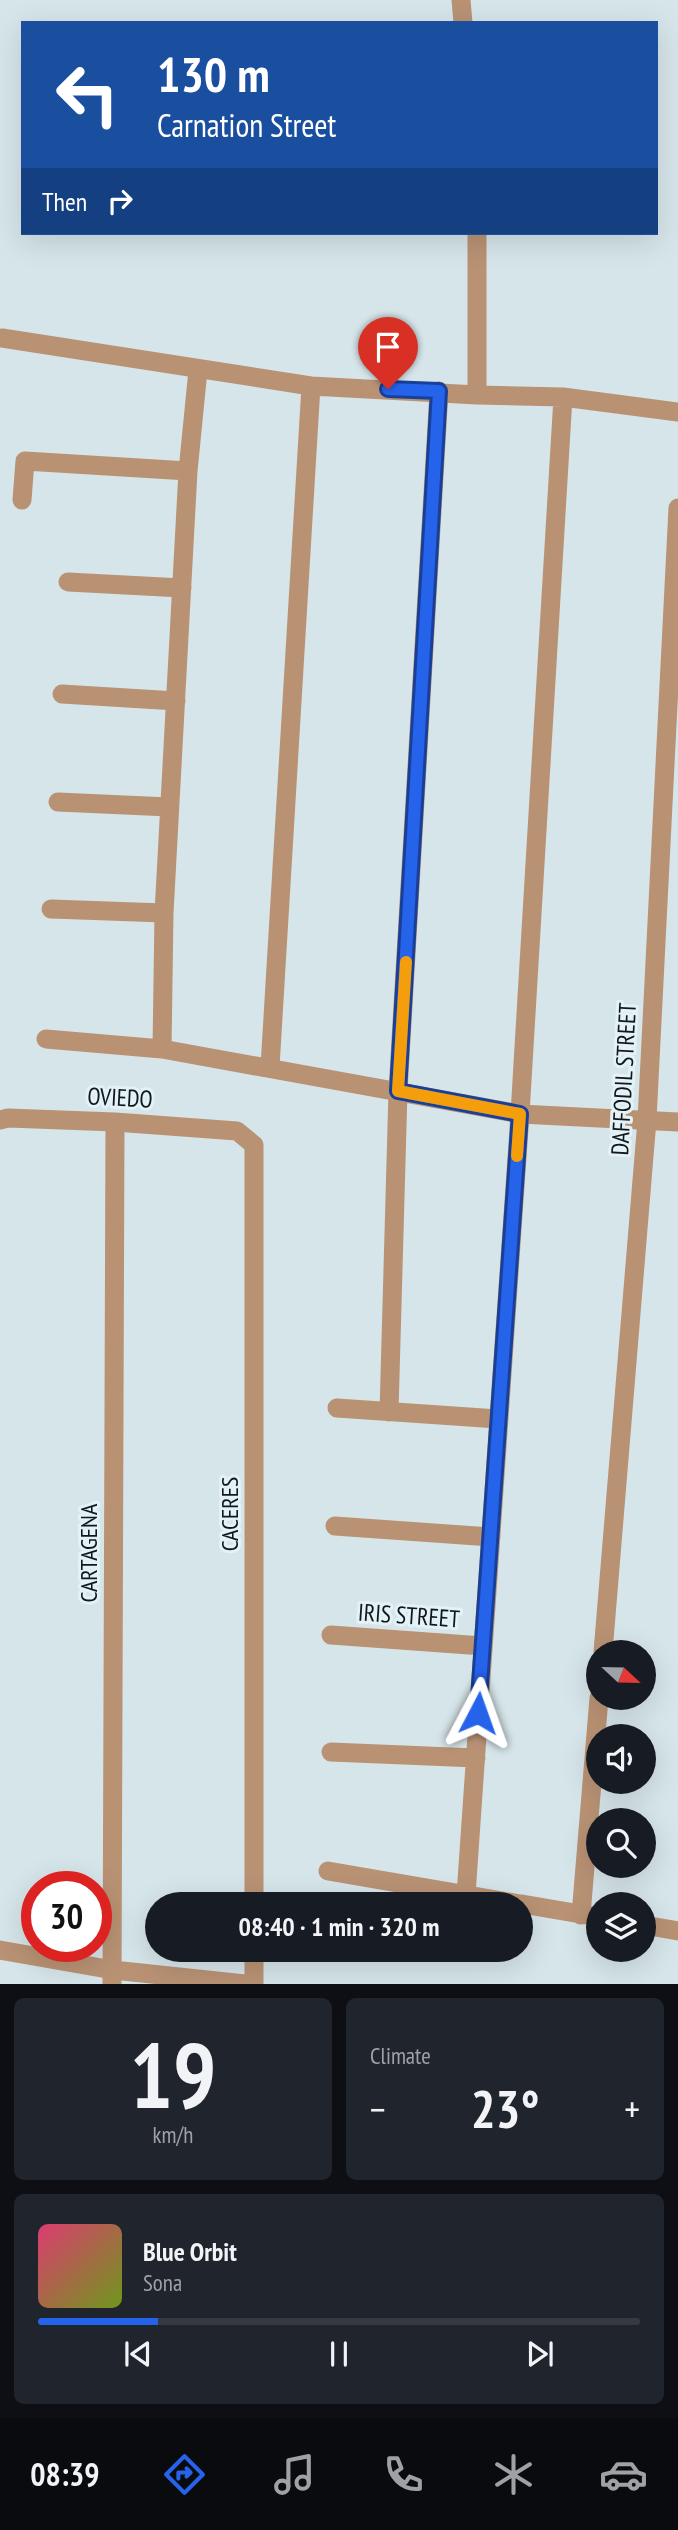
<!DOCTYPE html>
<meta charset="utf-8">
<style>
body{margin:0;font-family:"PT Sans Narrow",sans-serif;background:#20242c;color:#f1f3f6;height:100vh;display:flex;flex-direction:column;font-size:26px;white-space:nowrap}
*{box-sizing:border-box;margin:0}
p{font-size:23px;color:#9ea1a6}
.icon{flex:none;width:38px;height:38px;fill:none;stroke:currentColor;stroke-width:2;stroke-linecap:round;stroke-linejoin:round}
.map{position:relative;height:1984px;overflow:hidden}
.drawer{display:flex;flex-direction:column;gap:14px;padding:14px;background:#0d0f14;flex:1}
.drawer>*{flex:none}
.banner{position:absolute;left:21px;top:21px;width:637px;height:214px;border-radius:0px;box-shadow:0 7px 28px #0002;background:#1a4fa0;color:#fff;overflow:hidden}
.needle{width:46px;rotate:112deg}
.buttons{position:absolute;left:586px;top:1640px;display:grid;gap:14px}
.buttons a{display:grid;place-items:center;width:70px;height:70px;border-radius:50%;background:#171b24;box-shadow:0 7px 28px #0002;font-size:35px}
.speed{position:absolute;left:21px;top:1871px;display:flex;gap:14px;font-size:35px;font-weight:700;text-align:center}
.speed>*{display:grid;place-content:center;width:91px;height:91px;border-radius:50%;background:#171b24;box-shadow:0 7px 28px #0002;line-height:1}
.speed .limit{border:10px solid #d22;background:#fff;color:#111}
.pin{position:absolute;display:grid;place-items:center;width:60px;height:60px;color:#fff;margin:-72px -30px;border-radius:50% 50% 50% 0;rotate:-45deg;box-shadow:0 0 7px #0007}
.pin .icon{rotate:45deg}
.me{position:absolute;width:77px;margin:-38px;rotate:4deg;stroke-linejoin:round;filter:drop-shadow(0 0 5px #0008)}
.turn{display:flex;align-items:center;gap:24px;height:147px;padding:0 21px;font-size:32px}
.turn .icon{width:91px;height:91px;stroke-width:2.5}
.turn b{display:block;font-size:49px;line-height:60px}
.then{display:flex;align-items:center;height:66px;padding:0 21px;background:#0003;gap:14px;font-size:26px}
.big{font-size:52px;font-weight:700;line-height:1.1}
.drawer .card{flex:1;display:flex;flex-direction:column;justify-content:center;gap:10px;min-width:0;padding:0 24px;border-radius:10px;background:#20242c}
.drawer .dial{align-items:center;gap:0}
.dial b{font-size:91px;line-height:1}
.song{display:flex;align-items:center;gap:21px}
.cover{width:84px;height:84px;border-radius:10px;background:linear-gradient(135deg,hsl(340 70% 55%),hsl(80 70% 35%))}
.played{height:7px;border-radius:4px;background:linear-gradient(90deg,#2563eb 20%,#363941 20%)}
.keys{display:flex;justify-content:space-around;direction:ltr}
.heat{display:flex;justify-content:space-between;align-items:center;font-size:38px;direction:ltr}
.drawer .tiles{flex:1;display:grid;gap:14px;grid-template-columns:1fr 1fr}
.card:last-child{grid-column:span 2}
.trip{position:absolute;left:145px;top:1892px;width:388px;height:70px;border-radius:35px;background:#171b24;box-shadow:0 7px 28px #0002;font-weight:700;line-height:70px;text-align:center}
.menu{display:flex;height:112px;justify-content:space-around;align-items:center;background:#090b0e;color:#9ea1a6}
.menu .icon{width:49px;height:49px}
.menu .current{color:#2563eb}
.menu b{font-size:32px;color:#f1f3f6}
.map>svg:first-child{display:block}
</style>
<div class="map">
<svg width="678" height="1984" viewBox="0 0 678 1984">
<rect width="100%" height="100%" fill="#d6e5ea"/>
<g fill="none" stroke-linecap="round" stroke-linejoin="round">
<path stroke="#b99274" stroke-width="19" d="M461 0 463 23
M477 233V395
M2 338 311 386 477 395 563 397 678 412
M22 500 25 461 188 471
M68 582 182 588
M62 694 176 701
M58 802 169 807
M51 909 164 913
M46 1039 162 1049 520 1114 678 1122
M162 1049 164 913 188 471 198 370
M270 1067 311 386
M0 1120 8 1118 115 1122 237 1131 254 1145V1904
M337 1408 498 1419
M389 1412 398 1091 439 391
M335 1526 491 1537
M331 1635 483 1646
M603 1652 647 1120 678 508
M331 1752 476 1758
M328 1871 520 1904
M466 1895 520 1114 563 397
M522 1904 598 1917
M581 1915 599 1698
M644 1925 678 1931
M0 1950 113 1970 245 1984
M254 1950V1984
M112 1984 115 1122"/>
</g>
<g fill="none" stroke-linecap="round" stroke-linejoin="round">
<defs>
<path id="route" d="M388 389 439 391 398 1091 520 1114 478 1713"/>
</defs>
<use href="#route" stroke="#184099" stroke-width="18"/>
<use href="#route" stroke="#2563eb" stroke-width="12"/>
<path stroke="#f59e0b" stroke-width="12" d="M406 962 398 1091 520 1114 517 1156"/>
</g>
<g text-anchor="middle" stroke-width="6" stroke-linejoin="round" paint-order="stroke">
<g font-size="24" fill="#121719" stroke="#e3f2f7">
<text transform="translate(624 1079) rotate(-87)" y="8">DAFFODIL STREET</text>
<text transform="translate(120 1098) rotate(3)" y="8">OVIEDO</text>
<text transform="translate(230 1514) rotate(-90)" y="8">CACERES</text>
<text transform="translate(89 1553) rotate(-90)" y="8">CARTAGENA</text>
<text transform="translate(409 1616) rotate(4)" y="8">IRIS STREET</text>
</g>
</g>
</svg>
<div class="buttons">
<a><svg class="needle" viewBox="-14 -14 28 28"><path d="M0-13l5 13h-10z" fill="#e53935"/><path d="M0 13l5-13h-10z" fill="#9ea1a6"/></svg></a>
<a><svg class="icon" aria-label="sound" viewBox="0 0 24 24"><path d="M4 9h4l5-4v14l-5-4H4zM17 9q2 3 0 6"/></svg></a>
<a><svg class="icon" aria-label="search" viewBox="0 0 24 24"><circle cx="10" cy="10" r="6"/><path d="M15 15l6 6"/></svg></a>
<a><svg class="icon" aria-label="layers" viewBox="0 0 24 24"><path d="M12 4l9 5-9 5-9-5zM3 14l9 5 9-5"/></svg></a>
</div>
<div class="speed"><div class="limit">30</div></div>
<div class="pin" style="left:388px;top:389px;background:#d93025"><svg class="icon" aria-label="arrive" viewBox="0 0 24 24"><path d="M6 21V4h12l-3 4 3 4H6"/></svg></div>
<svg class="me" style="left:478px;top:1713px" viewBox="-20 -20 40 40"><path d="M0-17L14 15 0 8-14 15z" fill="#2563eb" stroke="#fff" stroke-width="4"/></svg>
<div class="trip">08:40 · 1 min · 320 m</div>
<div class="banner">
<div class="turn"><svg class="icon" aria-label="left" viewBox="0 0 24 24"><path d="M17 20v-9H6M10 6l-5 5 5 5"/></svg><div><b>130 m</b>Carnation Street</div></div>
<div class="then">Then<svg class="icon" aria-label="right" viewBox="0 0 24 24"><path d="M7 20v-9h11M14 6l5 5-5 5"/></svg></div>
</div>
</div>
<section class="drawer">
<div class="tiles">
<div class="card dial"><b>19</b><p>km/h</p></div>
<div class="card"><p>Climate</p>
<div class="heat"><a>−</a><b class="big">23°</b><a>+</a></div>
</div>
<div class="card">
<div class="song"><i class="cover"></i><div><b>Blue Orbit</b><p>Sona</p></div></div>
<div class="played"></div>
<div class="keys"><svg class="icon" aria-label="previous" viewBox="0 0 24 24"><path d="M18 5L8 12l10 7zM5 5v14"/></svg><svg class="icon" aria-label="pause" viewBox="0 0 24 24"><path d="M8 5v14M16 5v14"/></svg><svg class="icon" aria-label="next" viewBox="0 0 24 24"><path d="M6 5l10 7-10 7zM19 5v14"/></svg></div>
</div>
</div>
</section>
<nav class="menu">
<b>08:39</b>
<svg class="icon current" aria-label="directions" viewBox="0 0 24 24"><path d="M12 3l9 9-9 9-9-9zM9 14v-3h6M13 9l2 2-2 2"/></svg>
<svg class="icon" aria-label="music" viewBox="0 0 24 24"><path d="M9 18V5l10-2v13"/><circle cx="6" cy="18" r="3"/><circle cx="16" cy="16" r="3"/></svg>
<svg class="icon" aria-label="phone" viewBox="0 0 24 24"><path d="M5 4h4l2 5-3 2q2 4 5 5l2-3 5 2v4C11 20 4 13 5 4z"/></svg>
<svg class="icon" aria-label="climate" viewBox="0 0 24 24"><path d="M12 3v18M4 7l16 10M4 17L20 7"/></svg>
<svg class="icon" aria-label="car" viewBox="0 0 24 24"><path d="M5 17H2v-5l4-1 3-4h7l3 4 3 1v5h-3M9 17h6M6 11h13"/><circle cx="7" cy="17" r="2"/><circle cx="17" cy="17" r="2"/></svg>
</nav>
